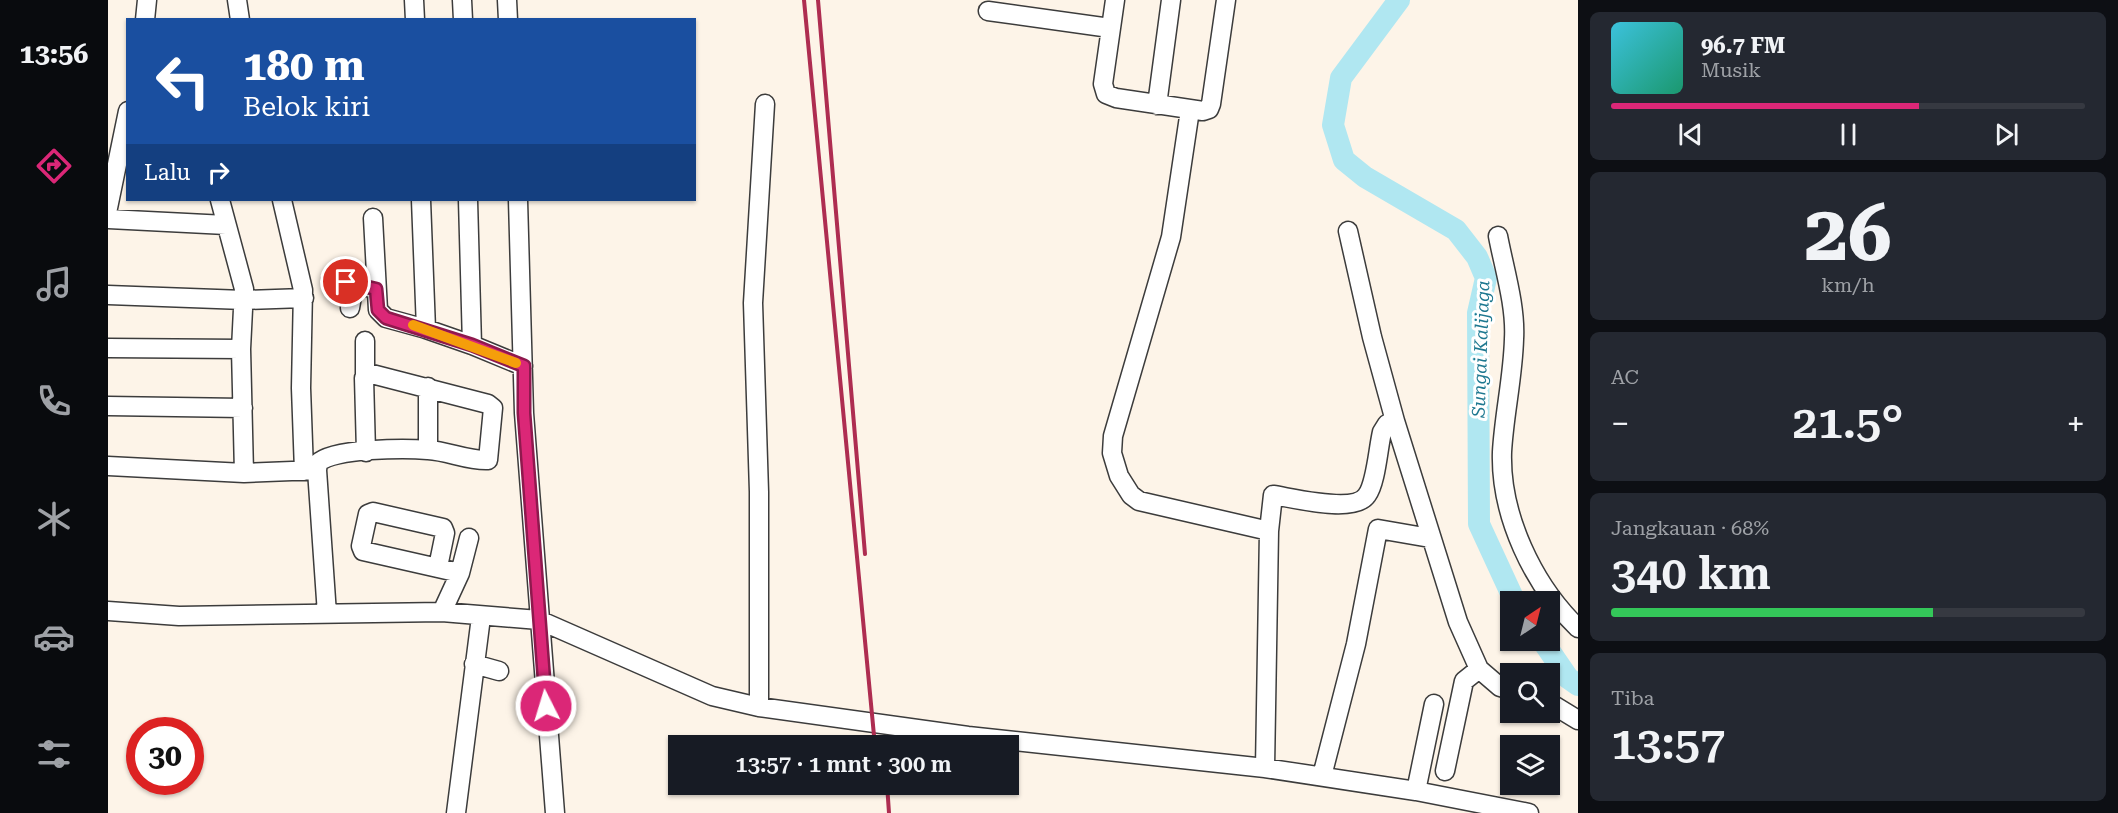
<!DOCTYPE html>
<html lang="id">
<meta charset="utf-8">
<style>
body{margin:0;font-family:"Roboto Serif",serif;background:#242831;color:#f1f3f6;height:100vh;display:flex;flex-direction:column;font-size:22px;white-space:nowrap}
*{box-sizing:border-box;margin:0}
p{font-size:20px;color:#9ea1a6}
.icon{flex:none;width:33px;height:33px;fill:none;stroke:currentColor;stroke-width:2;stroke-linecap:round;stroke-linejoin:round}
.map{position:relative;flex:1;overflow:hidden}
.drawer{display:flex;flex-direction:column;gap:12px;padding:12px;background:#0d0f14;width:540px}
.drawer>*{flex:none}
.banner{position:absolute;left:18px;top:18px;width:570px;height:183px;border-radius:0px;box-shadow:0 2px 4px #0004;background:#1a4fa0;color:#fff;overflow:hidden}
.needle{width:39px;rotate:35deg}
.tools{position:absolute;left:1392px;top:591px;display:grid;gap:12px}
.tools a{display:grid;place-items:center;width:60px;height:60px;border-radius:0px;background:#171b24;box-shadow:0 2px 4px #0004;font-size:30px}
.speed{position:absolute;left:18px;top:717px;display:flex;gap:12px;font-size:30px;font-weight:700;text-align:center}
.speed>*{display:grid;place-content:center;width:78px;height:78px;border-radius:50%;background:#171b24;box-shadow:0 2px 4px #0004;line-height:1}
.speed .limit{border:9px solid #d22;background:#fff;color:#111}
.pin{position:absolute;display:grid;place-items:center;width:51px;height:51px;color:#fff;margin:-26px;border:3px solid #fff;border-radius:50%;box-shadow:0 2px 6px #0007}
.me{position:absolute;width:66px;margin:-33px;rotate:355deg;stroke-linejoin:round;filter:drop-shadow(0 0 4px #0008)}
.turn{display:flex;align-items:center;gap:21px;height:126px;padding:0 18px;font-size:27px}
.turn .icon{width:78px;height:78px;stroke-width:2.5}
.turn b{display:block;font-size:42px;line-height:51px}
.then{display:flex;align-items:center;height:57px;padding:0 18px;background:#0003;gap:12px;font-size:22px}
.big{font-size:45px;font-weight:600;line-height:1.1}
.drawer .tile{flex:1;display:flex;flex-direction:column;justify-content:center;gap:9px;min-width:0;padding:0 21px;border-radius:9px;background:#242831}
.drawer .dial{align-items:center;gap:0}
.dial b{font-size:78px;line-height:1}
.song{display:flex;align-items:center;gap:18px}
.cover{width:72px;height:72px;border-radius:9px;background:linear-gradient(135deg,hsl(190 70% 55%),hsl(160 70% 35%))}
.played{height:6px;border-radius:3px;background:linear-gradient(90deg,#db2777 65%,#363941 65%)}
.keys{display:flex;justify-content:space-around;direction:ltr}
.heat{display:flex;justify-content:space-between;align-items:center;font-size:33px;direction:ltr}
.charge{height:9px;border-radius:4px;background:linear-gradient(90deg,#34c759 68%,#363941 0)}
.trip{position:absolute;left:560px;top:735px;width:351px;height:60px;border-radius:0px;background:#171b24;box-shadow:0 2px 4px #0004;font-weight:600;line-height:60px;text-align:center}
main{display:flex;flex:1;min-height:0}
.tab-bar{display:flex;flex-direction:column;width:108px;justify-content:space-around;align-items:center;background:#090b0e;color:#9ea1a6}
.tab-bar .icon{width:42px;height:42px}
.tab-bar .on{color:#db2777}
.tab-bar b{font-size:27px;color:#f1f3f6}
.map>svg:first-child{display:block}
</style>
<main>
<nav class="tab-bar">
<b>13:56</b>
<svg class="icon on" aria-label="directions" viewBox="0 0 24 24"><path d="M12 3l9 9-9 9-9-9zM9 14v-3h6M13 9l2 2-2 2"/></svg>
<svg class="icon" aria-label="music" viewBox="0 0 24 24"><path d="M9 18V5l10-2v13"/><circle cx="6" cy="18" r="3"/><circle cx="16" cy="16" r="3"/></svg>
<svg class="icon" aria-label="phone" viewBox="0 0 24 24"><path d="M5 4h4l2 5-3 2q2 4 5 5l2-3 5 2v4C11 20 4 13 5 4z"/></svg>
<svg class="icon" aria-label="climate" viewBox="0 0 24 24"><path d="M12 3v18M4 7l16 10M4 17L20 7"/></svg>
<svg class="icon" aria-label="car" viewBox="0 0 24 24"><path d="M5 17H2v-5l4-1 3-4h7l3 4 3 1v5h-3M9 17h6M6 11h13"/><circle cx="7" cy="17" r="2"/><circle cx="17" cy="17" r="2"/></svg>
<svg class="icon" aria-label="filters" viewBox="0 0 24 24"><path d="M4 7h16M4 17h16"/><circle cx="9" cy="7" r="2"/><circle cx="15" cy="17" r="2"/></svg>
</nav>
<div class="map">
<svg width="1470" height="813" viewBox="0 0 1470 813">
<rect width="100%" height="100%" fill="#fdf4e8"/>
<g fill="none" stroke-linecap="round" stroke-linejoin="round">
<path stroke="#b0e7f1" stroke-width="22" d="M1291 0 1233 78 1225 125 1236 160 1257 177 1348 230 1369 257 1378 278 1370 313 1371 524 1407 602
M1434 640 1460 678 1470 685"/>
<defs>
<path id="minor" d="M129 0 132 20
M306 0 307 20
M354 0 355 20
M399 0 400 20
M1007 0 995 84 998 94 1008 98 1095 111 1101 109 1103 104 1118 0
M880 11 1002 28
M37 20 39 0
M1049 105 1063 0
M1082 110 1063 237 1005 436 1004 453 1011 476 1023 495 1031 501 1161 531
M112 200 136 289 133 349 136 473 209 470 210 463C224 448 299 448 320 450 340 451 360 461 380 460L385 408 380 404 260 373 256 378 258 452
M174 200 195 290 193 388 196 471
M313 200 318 329 364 345 360 200
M410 200 416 413 447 813
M0 208 20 111
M265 218 270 310 278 318 318 329
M0 219 118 225
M1240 231 1264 337 1287 421
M1390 236C1396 268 1408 306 1406 339 1405 377 1396 415 1394 452 1392 515 1425 585 1470 628
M223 279 268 289
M0 295 136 300 196 298
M242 308 246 285
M364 345 415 366
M0 348 133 349
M257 375V341
M320 387V450
M0 406 135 408
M0 466 136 473
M209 470 219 614
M330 567 337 533 335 528 265 512 260 514 253 546 255 551 352 573
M0 611 71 616 334 612 431 620 604 696 651 707 860 736 1157 768 1308 791 1421 813
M334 612 352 573 361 538
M366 664 391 671
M1442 703 1470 720
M651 707V492L645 303 657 104
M1157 768 1161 531 1165 495C1185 498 1247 514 1259 495 1268 483 1270 449 1274 432L1279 424 1287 421 1350 622 1371 669 1392 687 1402 690
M1337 771 1356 681 1371 669
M1214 776 1248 644 1270 529 1322 538
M1308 791 1326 704
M348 813 373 617"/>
</defs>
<use href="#minor" stroke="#3c3c3c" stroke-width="21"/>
<use href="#minor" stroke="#fff" stroke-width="18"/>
<path stroke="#ae2d51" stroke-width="4" d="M696 0 767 746
M710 0 757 554
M779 784 781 813"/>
</g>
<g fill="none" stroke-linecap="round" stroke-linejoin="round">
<defs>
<path id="route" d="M238 282 268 289 270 310 278 318 364 345 416 366V413L438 706"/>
</defs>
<use href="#route" stroke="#8e194d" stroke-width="15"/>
<use href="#route" stroke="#db2777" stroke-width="10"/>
<path stroke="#f59e0b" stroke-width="10" d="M305 325 408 363"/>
</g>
<g text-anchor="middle" stroke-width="6" stroke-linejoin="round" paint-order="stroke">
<g font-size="18" font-style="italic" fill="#1e7890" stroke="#fff">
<text transform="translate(1373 349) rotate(-88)" y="6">Sungai Kalijaga</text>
</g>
</g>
</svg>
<div class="tools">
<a><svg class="needle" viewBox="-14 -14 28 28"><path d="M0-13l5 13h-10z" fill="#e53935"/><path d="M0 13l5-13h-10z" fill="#9ea1a6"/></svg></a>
<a><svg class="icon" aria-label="search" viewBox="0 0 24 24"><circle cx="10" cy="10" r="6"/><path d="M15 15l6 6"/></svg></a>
<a><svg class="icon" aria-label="layers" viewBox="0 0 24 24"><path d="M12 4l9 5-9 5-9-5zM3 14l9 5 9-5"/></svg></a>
</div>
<div class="speed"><div class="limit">30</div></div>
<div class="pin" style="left:238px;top:282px;background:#d93025"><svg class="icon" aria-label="arrive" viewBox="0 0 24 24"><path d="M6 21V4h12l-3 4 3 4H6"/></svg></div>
<svg class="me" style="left:438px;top:706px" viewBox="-20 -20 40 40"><circle r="17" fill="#db2777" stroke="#fff" stroke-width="3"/><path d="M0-11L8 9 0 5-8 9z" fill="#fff"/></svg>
<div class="trip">13:57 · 1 mnt · 300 m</div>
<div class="banner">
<div class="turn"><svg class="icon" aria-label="left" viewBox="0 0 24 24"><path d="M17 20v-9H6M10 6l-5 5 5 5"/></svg><div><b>180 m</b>Belok kiri</div></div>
<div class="then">Lalu<svg class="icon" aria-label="right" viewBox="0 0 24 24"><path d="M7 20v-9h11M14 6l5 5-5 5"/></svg></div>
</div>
</div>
<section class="drawer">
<div class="tile">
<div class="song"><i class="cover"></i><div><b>96.7 FM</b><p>Musik</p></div></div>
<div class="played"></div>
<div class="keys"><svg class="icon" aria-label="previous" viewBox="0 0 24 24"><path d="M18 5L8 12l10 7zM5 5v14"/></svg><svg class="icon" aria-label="pause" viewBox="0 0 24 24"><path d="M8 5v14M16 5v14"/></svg><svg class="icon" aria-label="next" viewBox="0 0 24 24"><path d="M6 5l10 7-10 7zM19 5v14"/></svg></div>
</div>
<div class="tile dial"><b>26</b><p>km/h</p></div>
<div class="tile"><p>AC</p>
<div class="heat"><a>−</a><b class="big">21.5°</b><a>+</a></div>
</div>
<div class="tile"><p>Jangkauan · 68%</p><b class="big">340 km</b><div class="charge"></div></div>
<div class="tile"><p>Tiba</p><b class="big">13:57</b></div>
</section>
</main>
